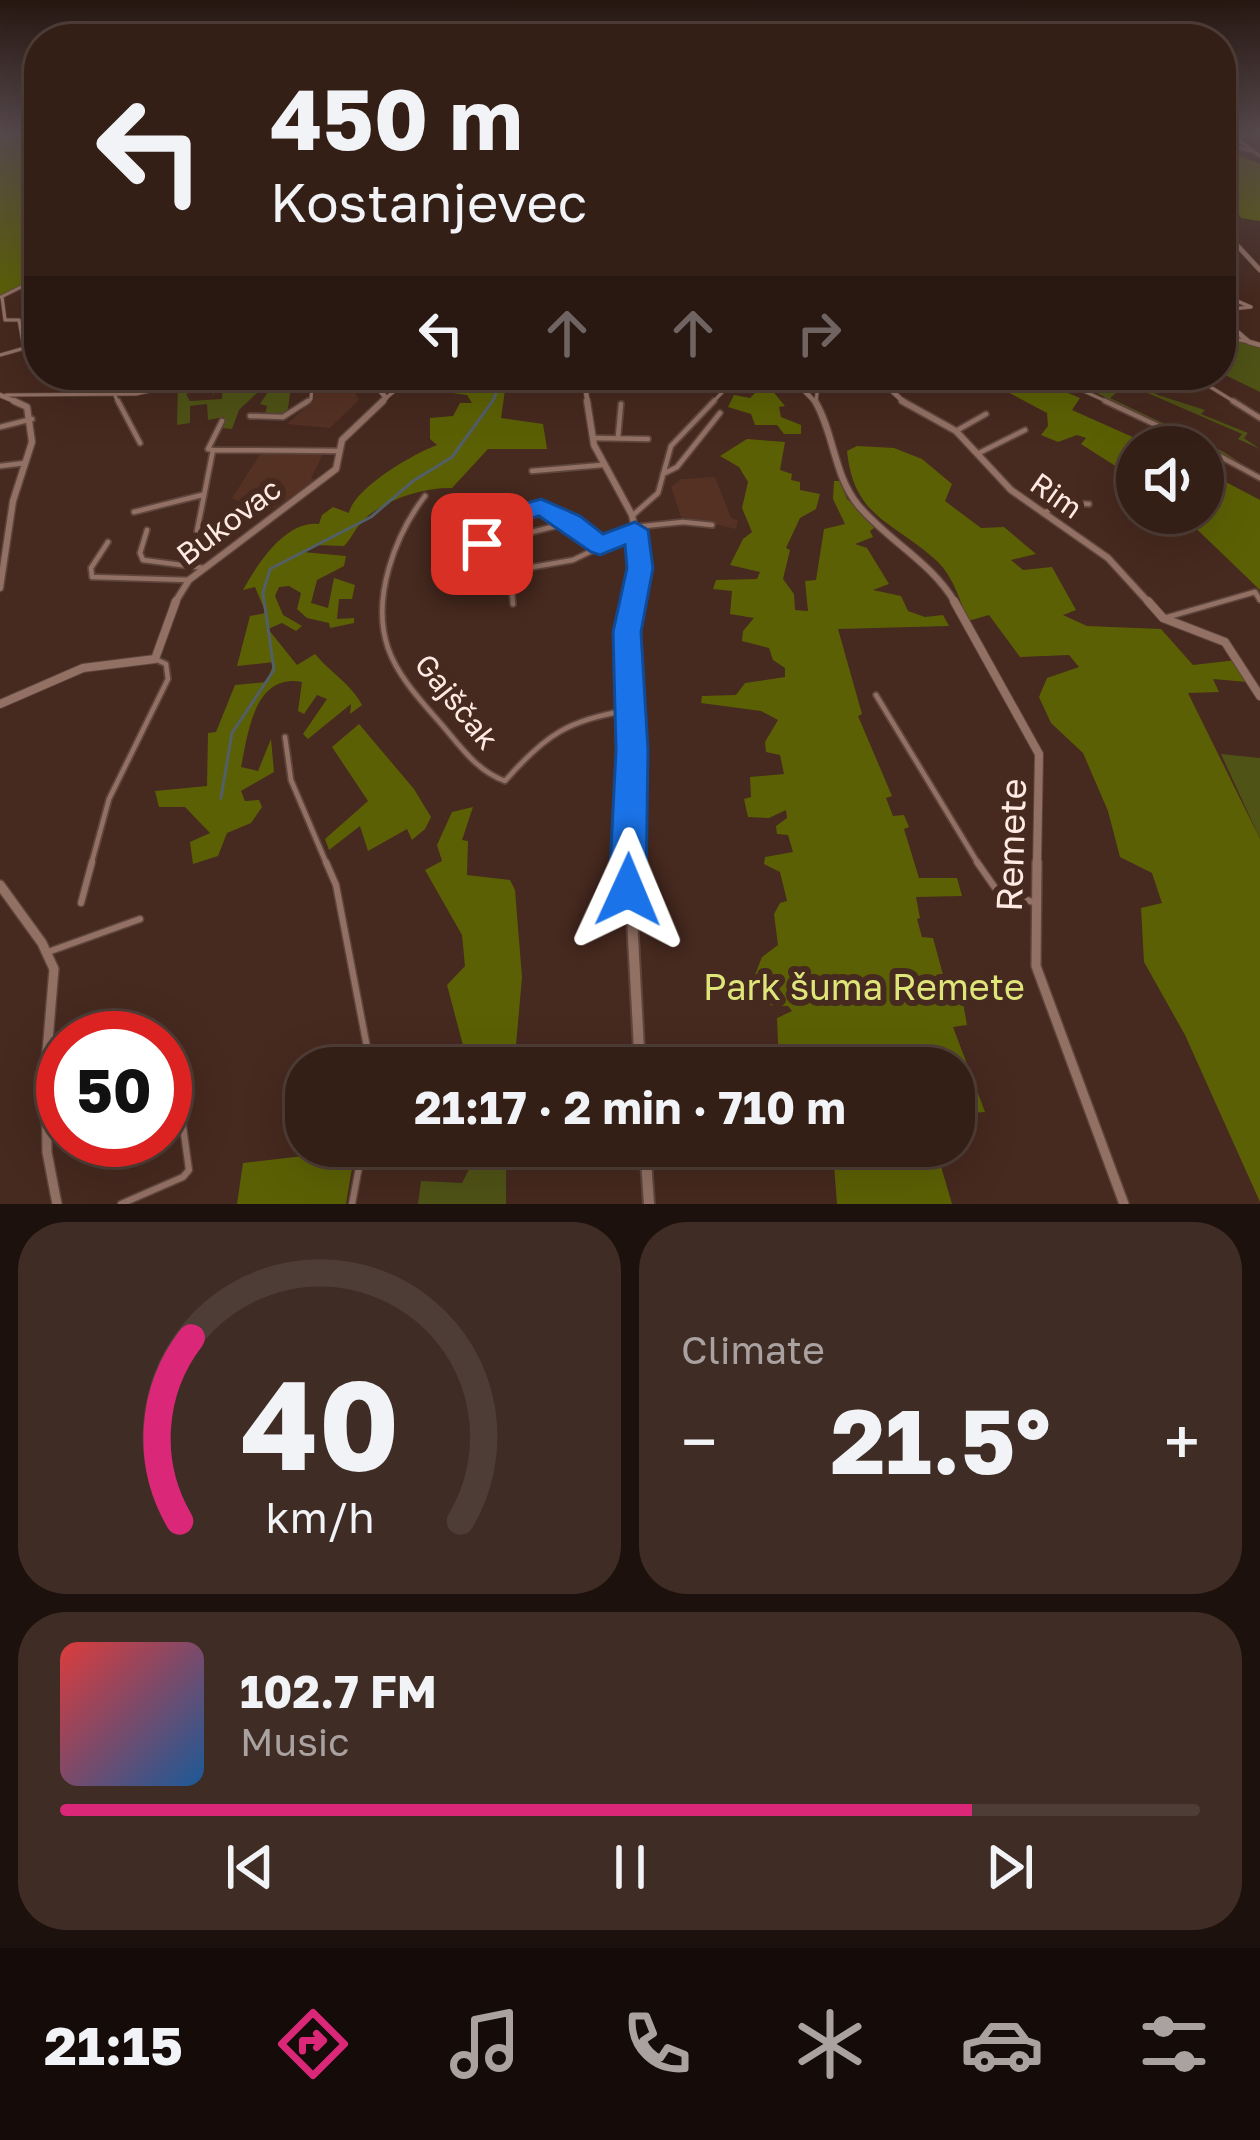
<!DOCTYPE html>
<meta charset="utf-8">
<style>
body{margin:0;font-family:"Golos Text",sans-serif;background:#3f2c24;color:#f1f3f6;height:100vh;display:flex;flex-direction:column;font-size:45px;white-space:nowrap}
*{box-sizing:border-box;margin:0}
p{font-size:39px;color:#a9a2a1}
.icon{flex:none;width:66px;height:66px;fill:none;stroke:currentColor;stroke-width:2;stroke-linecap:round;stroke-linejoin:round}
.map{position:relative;height:1204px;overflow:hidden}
.panel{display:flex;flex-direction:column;gap:18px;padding:18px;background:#1d110d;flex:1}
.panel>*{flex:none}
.banner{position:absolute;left:24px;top:24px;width:1212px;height:366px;border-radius:48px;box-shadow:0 12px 48px #0002,0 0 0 3px #4e3d36;background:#341f17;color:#f1f3f6;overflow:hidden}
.controls{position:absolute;left:1116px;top:426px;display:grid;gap:24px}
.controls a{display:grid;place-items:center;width:108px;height:108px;border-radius:50%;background:#341f17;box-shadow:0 12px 48px #0002,0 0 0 3px #4e3d36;font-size:60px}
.speed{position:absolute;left:36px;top:1011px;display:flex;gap:24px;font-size:60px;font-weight:700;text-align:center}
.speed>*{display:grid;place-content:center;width:156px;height:156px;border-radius:50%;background:#341f17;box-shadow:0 12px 48px #0002,0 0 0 3px #4e3d36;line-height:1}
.speed .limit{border:18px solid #d22;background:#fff;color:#111}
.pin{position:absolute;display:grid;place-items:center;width:102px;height:102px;color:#fff;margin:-51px;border-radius:24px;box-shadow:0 6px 18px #0006}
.me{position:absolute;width:132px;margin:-66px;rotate:1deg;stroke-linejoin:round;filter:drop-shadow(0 0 9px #0008)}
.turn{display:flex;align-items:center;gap:42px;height:252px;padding:0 48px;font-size:54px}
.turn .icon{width:156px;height:156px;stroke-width:2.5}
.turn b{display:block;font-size:84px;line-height:102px}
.lanes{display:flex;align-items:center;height:114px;padding:0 48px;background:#0003;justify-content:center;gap:60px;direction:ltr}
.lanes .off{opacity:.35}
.big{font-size:90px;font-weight:700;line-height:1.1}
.panel .card{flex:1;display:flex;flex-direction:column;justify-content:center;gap:18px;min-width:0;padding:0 42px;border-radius:48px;background:#3f2c24}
.panel .dial{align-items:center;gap:0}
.dial svg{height:312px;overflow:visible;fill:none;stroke:#4e3d36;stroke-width:7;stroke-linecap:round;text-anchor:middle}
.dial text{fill:#f1f3f6;stroke:none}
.song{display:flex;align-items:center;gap:36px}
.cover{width:144px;height:144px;border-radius:18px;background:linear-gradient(135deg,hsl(0 70% 55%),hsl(210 70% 35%))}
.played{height:12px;border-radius:6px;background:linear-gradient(90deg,#db2777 80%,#4e3d36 80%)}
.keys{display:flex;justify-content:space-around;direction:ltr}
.heat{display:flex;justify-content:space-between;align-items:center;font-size:66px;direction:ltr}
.panel .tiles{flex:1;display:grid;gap:18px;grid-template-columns:1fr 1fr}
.card:last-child{grid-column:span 2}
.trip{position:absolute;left:285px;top:1047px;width:690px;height:120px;border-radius:48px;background:#341f17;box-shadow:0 12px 48px #0002,0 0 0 3px #4e3d36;font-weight:700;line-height:120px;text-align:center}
.tabs{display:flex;height:192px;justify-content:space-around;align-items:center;background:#150c09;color:#a9a2a1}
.tabs .icon{width:84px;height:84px}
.tabs .on{color:#db2777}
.tabs b{font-size:54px;color:#f1f3f6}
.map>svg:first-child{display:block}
</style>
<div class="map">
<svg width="1260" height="1204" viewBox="0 0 1260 1204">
<rect width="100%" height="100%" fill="#46291f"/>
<path fill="#553124" d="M346 378 359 400 330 428 287 424 314 399 315 382Z
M263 450 324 452 311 478 316 480 265 515 232 498Z
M715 477 731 518 738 520 736 529 681 517 671 487 681 479Z"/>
<path fill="#4f5316" d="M1221 337 1260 347V392L1221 373Z
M293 375 287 414 264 418 267 406 260 404 268 392 259 391 239 410 232 429 221 428 224 417 208 420 207 404 190 406V423L177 425 178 385 214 379V397L213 391H206L208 383 204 389 186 394 190 401 222 399 223 383 218 378 223 376Z
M1074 375H1119L1158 395 1205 410 1201 414 1248 433 1244 438 1260 449 1238 439 1242 434 1127 384 1110 398 1224 452 1260 476 1083 386 1087 380Z
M1221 754 1260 758V839Z
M481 1146H506V1204H418L421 1181 462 1183Z"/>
<path fill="#5c6004" d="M0 132H39V277L0 297Z
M1221 148 1260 164V221L1241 218 1236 209 1221 206V199H1240L1234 192H1221L1229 190 1225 182 1238 181 1221 178Z
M449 375 507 376 501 418 543 424 547 449H488L452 488C425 487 380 500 361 523 354 530 352 538 344 546L314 545 303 552 346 556 344 566 317 580 311 603 328 608 334 578 355 585 352 599H339L337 619 354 618V623L330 628 329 623 307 618 297 609 301 593 289 586 279 587 275 596 283 615 302 626 296 631 282 623 268 629 297 665 315 654C330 672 352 685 362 705L350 714 351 704 308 739 303 734 327 699 317 695 304 714 298 711 302 682C254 673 248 734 241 767L258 771 271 739 274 772 241 791 245 801 259 800 262 807 251 823 227 833 218 856 193 864 190 842 210 833 185 807H159L155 791 207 786 208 733 216 732 235 685 267 682 274 662 237 666 250 616 266 613 255 587 243 590C257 565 285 520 319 524L322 515 333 507 349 513C354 488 413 454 437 445L430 439V418L453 416 460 403H472L467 395 431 390Z
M976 375H1025L1080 398 1072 410 1155 447H1137V509L1130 508 1134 478 1081 444 1086 438 1077 435 1058 442 1041 435 1048 426 1047 413Z
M778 385 771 389 785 406 779 407 781 417 801 425V434H784L777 425H755L751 414 728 407 734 395 750 398 760 388Z
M747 439 785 442 780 470 792 474 791 480 800 482V490L820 494 816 509 800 518 786 548 790 550 783 579 794 594 795 610 808 611 805 581 816 580 824 529 845 524 833 499 834 481H840L847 499 877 526 870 531 873 537 855 544 867 548 889 584 873 590 901 596 908 611 925 617 943 615 949 626 838 629 862 714 858 716 892 796 886 798 893 816 904 815 909 827 904 829 919 878H957L962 896 916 897 920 918 917 919 922 937 933 938 945 982 976 983 979 996 962 997 967 1025 953 1027 985 1112 954 1114V1068H779L777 1018 792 1011 788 1006 767 1005 751 985 762 957 778 945 774 914 780 903 787 901 780 872 764 864 765 857 793 852 788 835 777 834 776 826 787 818 786 810 769 818 748 817 744 799 751 797 750 777 784 774 780 755 766 752 765 742 778 720 761 711 701 703 702 696 736 695 745 683 785 677V668L773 660 769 648 742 641 743 631 754 618 730 614 732 591 713 589 716 580 757 579 760 572 730 565 743 539 752 532 742 508 748 482 739 467 720 456Z
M857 446 894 448 922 459 952 484 945 501 981 528 1004 527 1036 554 1011 560 1023 570 1052 567 1076 610 1063 615 1087 626 1161 629 1193 665 1237 660 1247 682 1213 679 1219 692 1188 693 1260 839V1202L1185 1035 1144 962 1141 908 1162 903 1152 873 1120 857 1108 811 1083 753 1051 723 1039 697 1047 678 1079 667 1069 655 1020 657 989 615 968 621C960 601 954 578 938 562 894 521 854 519 847 451Z
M1203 470 1260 500V590L1180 513H1203Z
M359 724 414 789 431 817 425 829 412 840 407 829 368 851 360 826 329 850 325 839 368 801 332 747Z
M473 807 462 840 468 841 467 875 510 880 515 890 522 977 514 1068H469L447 985 465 966 462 935 425 870 442 861 437 845 452 812Z
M740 1146H935L952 1204H837L833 1152 737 1151Z
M355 1150 346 1204H237L243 1163Z"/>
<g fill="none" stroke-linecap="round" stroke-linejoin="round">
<path stroke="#535f66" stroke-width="3" d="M221 798 232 733 274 670 263 593 270 569 371 517 413 481 452 457 494 399 501 375"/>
<defs>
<path id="minor-far2" d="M1221 143 1251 151
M1221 294 1251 307 1221 310
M1 297 39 278
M2 297 5 320H19L24 348
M1221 336 1249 342
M0 355 39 344
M596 375H634
M662 375 703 385 714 375
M941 375 960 379
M1049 375 1112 404
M1168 375 1201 382
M1191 375 1238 404
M538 377 582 381
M94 394 112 375
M6 395 136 394 221 375
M115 396 119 404
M386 398 414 375
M816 402 819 375
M305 404 311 399 313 375
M711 404 739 375"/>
<path id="minor-far1" d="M118 401 140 443
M1105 401 1203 447
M1233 401 1260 418
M250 416 283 417 308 401
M0 427 32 419
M956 431 986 414
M618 437 621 404
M593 438 648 439
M1203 447 1260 478
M213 450 340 451
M977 454 1025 430
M0 466 25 463
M532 471 602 465
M663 474 677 467 720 413
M425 496C395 535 371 599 388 648 398 677 422 702 442 725 461 747 477 771 505 781 545 735 569 719 631 710
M134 512 202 495
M1043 513 1064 503 1089 504
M632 516 658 493 671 446 714 401
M572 522 516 536 507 549 510 571 573 560 635 530
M635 527 683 522 712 525
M147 530 140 553 143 560 204 568
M197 531 213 450 208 449 222 421
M108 542 91 568 92 577 189 580
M482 544 500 519 541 507 572 522 600 545
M510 571 513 604
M1168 617 1255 592 1260 600
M876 695 979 865
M285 737 291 780 327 865
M91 865 109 799 168 679 166 664 155 659"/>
<path id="minor" d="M326 862 336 885 371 1068
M977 862 998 892 1037 903
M81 903 92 862
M48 952 140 919
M121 1204 183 1177 189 1170 181 1112
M352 1204 363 1146"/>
<path id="tertiary-far4" d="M1228 132 1260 156"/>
<path id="tertiary-far3" d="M368 375 386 398 379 404
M789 375 817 404
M875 375 906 404
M0 395 21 404"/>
<path id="tertiary-far2" d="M815 401C834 433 834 476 858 505 889 542 931 561 956 604
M902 401 956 431 1011 490 1108 558 1150 604
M0 588 13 501 32 442 27 407 14 401
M174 604 189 580 336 469 342 440 383 401"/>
<path id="tertiary-far1" d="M954 601 1039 754 1037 865
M1148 601 1163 618 1225 642 1260 696
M0 704 83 668 155 659 176 601"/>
<path id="tertiary" d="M1037 862 1036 966 1124 1204
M0 885 42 943 54 969 46 1064 47 1152 57 1204"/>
<path id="secondary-far3" d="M1221 228 1260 270
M1221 318 1249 342 1260 345
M583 375 588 404"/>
<path id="secondary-far2" d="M587 401 594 445 632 515 640 556 632 604"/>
<path id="secondary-far1" d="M629 865 632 756 627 632 632 601"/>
<path id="secondary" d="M629 862 640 1068
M645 1146 649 1204"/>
</defs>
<use href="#minor-far2" stroke="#5e453c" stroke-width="4.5"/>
<use href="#minor-far1" stroke="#5e453c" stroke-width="8"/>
<use href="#minor" stroke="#5e453c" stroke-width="9"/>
<use href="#tertiary-far4" stroke="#5e453c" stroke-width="4.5"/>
<use href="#tertiary-far3" stroke="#5e453c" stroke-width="6"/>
<use href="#tertiary-far2" stroke="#5e453c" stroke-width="9"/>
<use href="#tertiary-far1" stroke="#5e453c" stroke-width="10"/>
<use href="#tertiary" stroke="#5e453c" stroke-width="12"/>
<use href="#secondary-far3" stroke="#5e453c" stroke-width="6"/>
<use href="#secondary-far2" stroke="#5e453c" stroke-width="9"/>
<use href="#secondary-far1" stroke="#5e453c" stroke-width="12"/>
<use href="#secondary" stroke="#5e453c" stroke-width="14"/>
<use href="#minor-far2" stroke="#927064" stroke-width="3"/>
<use href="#minor-far1" stroke="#927064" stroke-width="4.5"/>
<use href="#minor" stroke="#927064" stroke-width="6"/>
<use href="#tertiary-far4" stroke="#927064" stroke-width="3"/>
<use href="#tertiary-far3" stroke="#927064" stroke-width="4.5"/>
<use href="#tertiary-far2" stroke="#927064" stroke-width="6"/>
<use href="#tertiary-far1" stroke="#927064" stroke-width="8"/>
<use href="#tertiary" stroke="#927064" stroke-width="9"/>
<use href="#secondary-far3" stroke="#927064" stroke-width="4.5"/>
<use href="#secondary-far2" stroke="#927064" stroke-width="6"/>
<use href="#secondary-far1" stroke="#927064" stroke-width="9"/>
<use href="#secondary" stroke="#927064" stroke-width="10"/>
</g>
<linearGradient id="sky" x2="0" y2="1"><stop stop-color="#261711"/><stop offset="0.44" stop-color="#57494d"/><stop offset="1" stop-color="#57494d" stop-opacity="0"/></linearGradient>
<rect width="1260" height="301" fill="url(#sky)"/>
<path fill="#1a73e8" stroke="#114b97" stroke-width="3" d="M541 499 580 516 603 534 635 522 648 530 653 568 641 632 648 750 646 890 641 903 628 909 615 903 609 890 616 750 613 632 627 568 625 545 600 555 591 552 539 516 509 525 491 551H473L470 544 491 513Z"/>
<g text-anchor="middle" stroke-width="12" stroke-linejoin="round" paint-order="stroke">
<g font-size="30" fill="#feeae3" stroke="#46291f">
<text transform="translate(1056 496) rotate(35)" y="10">Rim</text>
<text transform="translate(229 522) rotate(-37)" y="10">Bukovac</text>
<text transform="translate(456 702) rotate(51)" y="10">Gajščak</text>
</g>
<g font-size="36" fill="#feeae3" stroke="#46291f">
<text transform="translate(1011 845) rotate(-88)" y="13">Remete</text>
</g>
<g font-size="36" fill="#dee67a" stroke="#46291f">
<text x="864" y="1000">Park šuma Remete</text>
</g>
</g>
</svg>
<div class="controls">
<a><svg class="icon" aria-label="sound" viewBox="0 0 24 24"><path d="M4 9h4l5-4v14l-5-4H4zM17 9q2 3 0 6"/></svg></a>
</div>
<div class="speed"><div class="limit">50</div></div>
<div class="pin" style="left:482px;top:544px;background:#d93025"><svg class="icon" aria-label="arrive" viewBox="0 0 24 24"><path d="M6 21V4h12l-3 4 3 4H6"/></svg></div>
<svg class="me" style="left:628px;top:890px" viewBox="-20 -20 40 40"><path d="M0-17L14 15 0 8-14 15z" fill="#1a73e8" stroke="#fff" stroke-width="4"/></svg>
<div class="trip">21:17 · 2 min · 710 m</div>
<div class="banner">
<div class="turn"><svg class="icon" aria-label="left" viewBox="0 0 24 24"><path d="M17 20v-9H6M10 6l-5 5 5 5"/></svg><div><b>450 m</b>Kostanjevec</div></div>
<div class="lanes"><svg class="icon" aria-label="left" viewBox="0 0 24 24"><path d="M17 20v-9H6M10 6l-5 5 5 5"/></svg><svg class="icon off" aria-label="ahead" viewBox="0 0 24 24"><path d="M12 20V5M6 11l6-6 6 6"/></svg><svg class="icon off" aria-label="ahead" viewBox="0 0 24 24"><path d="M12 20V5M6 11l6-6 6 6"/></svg><svg class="icon off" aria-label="right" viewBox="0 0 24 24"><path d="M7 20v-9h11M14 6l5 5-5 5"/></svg></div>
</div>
</div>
<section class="panel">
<div class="tiles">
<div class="card dial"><svg viewBox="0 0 100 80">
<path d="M14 69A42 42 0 1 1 86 69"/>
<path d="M14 69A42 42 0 0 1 17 22" stroke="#db2777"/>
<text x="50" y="56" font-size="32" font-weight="700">40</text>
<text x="50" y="72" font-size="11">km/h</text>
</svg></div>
<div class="card"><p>Climate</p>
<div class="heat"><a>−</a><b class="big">21.5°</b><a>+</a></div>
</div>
<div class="card">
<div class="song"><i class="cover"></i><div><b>102.7 FM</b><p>Music</p></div></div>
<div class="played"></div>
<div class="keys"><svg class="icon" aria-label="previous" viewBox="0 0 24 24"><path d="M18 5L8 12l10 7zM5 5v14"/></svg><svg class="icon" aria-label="pause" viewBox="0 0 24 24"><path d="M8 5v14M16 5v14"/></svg><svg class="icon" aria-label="next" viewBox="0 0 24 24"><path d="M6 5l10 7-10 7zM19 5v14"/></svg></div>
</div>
</div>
</section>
<nav class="tabs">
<b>21:15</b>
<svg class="icon on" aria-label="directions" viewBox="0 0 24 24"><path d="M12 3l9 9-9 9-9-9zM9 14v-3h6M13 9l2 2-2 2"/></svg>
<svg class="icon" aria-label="music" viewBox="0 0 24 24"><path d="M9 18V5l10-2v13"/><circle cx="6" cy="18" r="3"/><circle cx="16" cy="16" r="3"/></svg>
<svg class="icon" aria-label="phone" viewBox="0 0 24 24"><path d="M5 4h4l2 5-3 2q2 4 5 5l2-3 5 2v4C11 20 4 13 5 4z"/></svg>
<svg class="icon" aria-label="climate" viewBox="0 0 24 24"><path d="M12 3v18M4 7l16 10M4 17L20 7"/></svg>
<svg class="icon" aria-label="car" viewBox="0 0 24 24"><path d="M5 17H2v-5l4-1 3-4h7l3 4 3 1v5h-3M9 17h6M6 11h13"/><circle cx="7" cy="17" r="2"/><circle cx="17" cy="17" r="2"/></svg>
<svg class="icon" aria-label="filters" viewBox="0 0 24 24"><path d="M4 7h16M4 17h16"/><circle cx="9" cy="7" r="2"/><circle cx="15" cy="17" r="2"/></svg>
</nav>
